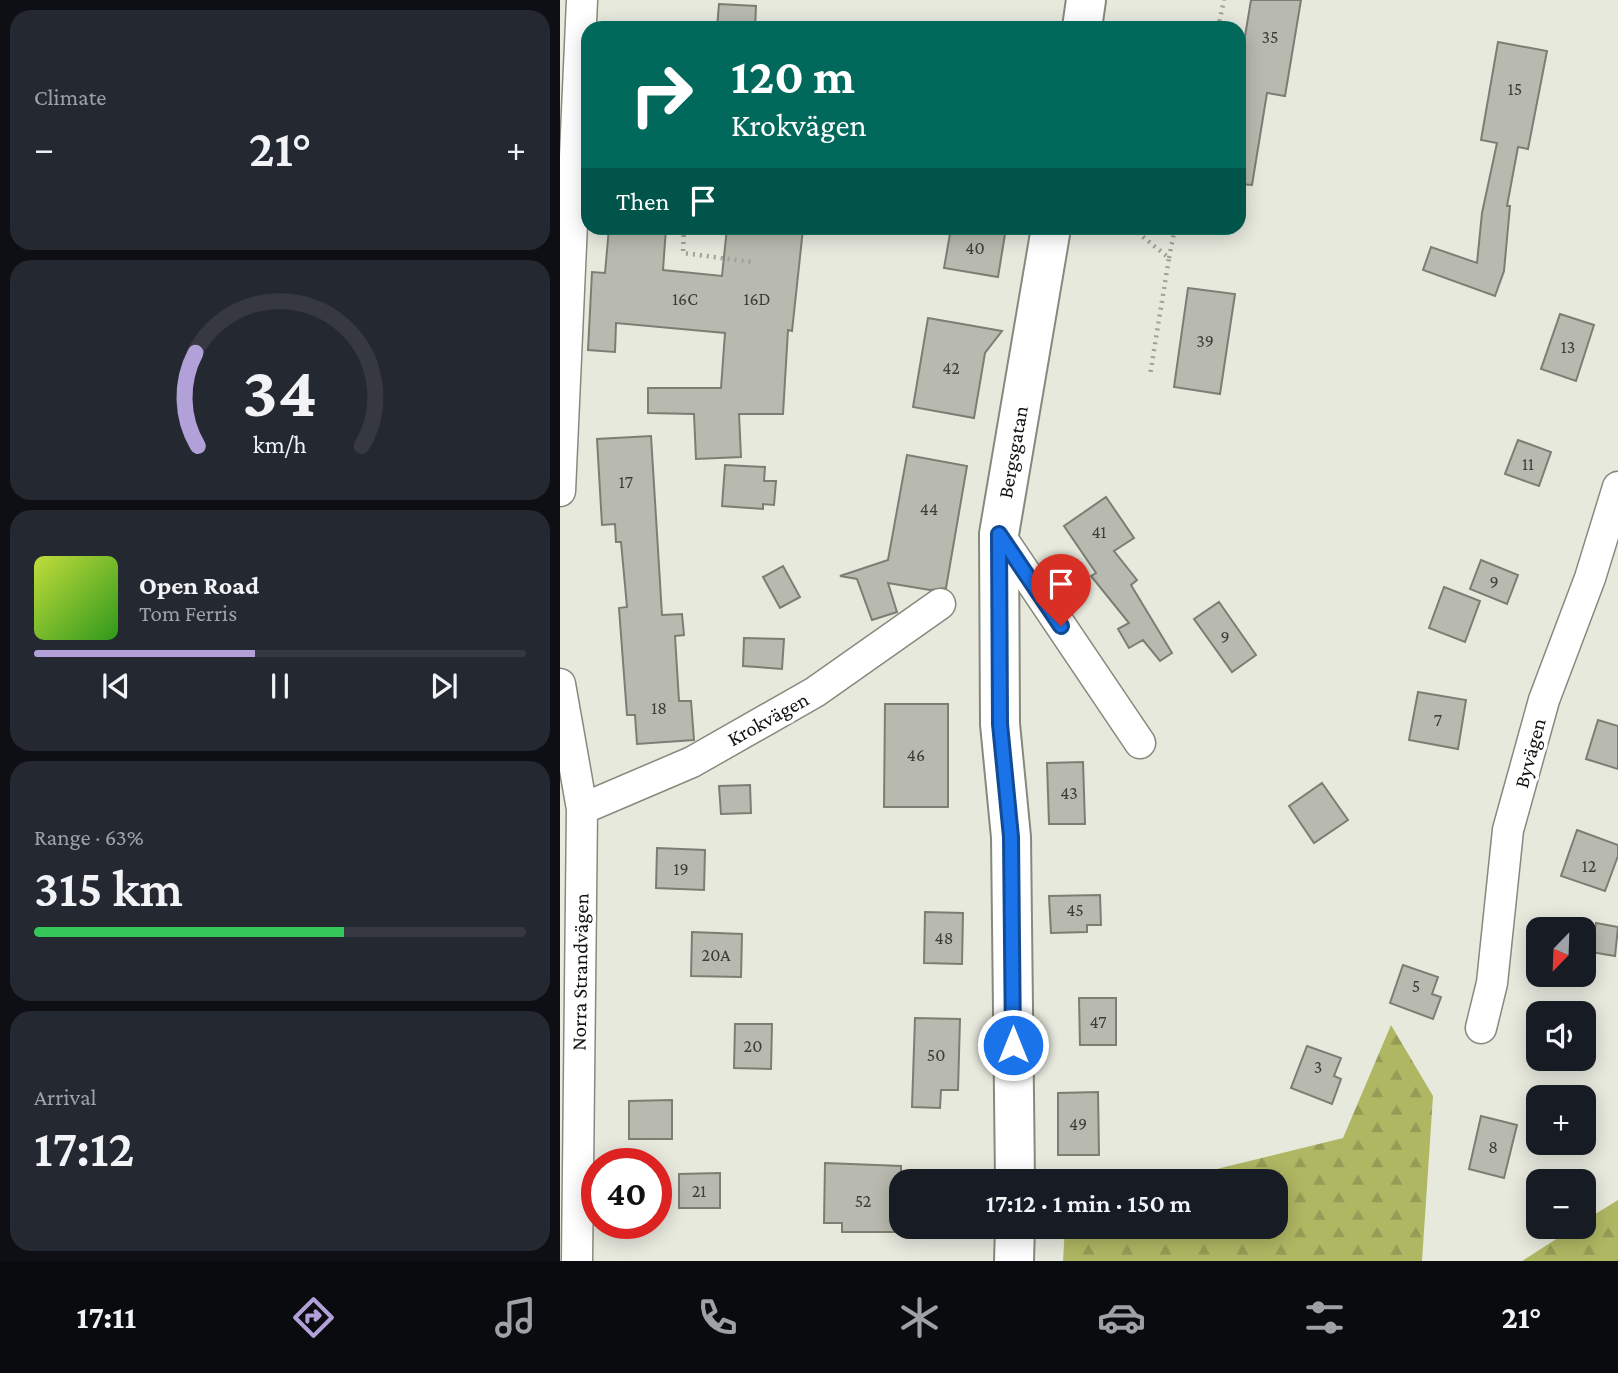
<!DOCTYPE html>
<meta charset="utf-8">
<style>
body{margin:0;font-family:"Crimson Pro",serif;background:#242831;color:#f1f3f6;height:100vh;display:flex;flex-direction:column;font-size:26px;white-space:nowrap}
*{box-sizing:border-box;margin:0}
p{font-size:23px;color:#9ea1a6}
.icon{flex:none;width:38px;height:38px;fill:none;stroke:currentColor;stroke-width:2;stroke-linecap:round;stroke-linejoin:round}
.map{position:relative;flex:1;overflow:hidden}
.side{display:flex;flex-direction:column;gap:10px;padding:10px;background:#0d0f14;width:560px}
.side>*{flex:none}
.guide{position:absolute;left:21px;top:21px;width:665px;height:214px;border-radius:21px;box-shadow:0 4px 18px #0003;background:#00695c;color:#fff;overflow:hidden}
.needle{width:46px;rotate:203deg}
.fabs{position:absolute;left:966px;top:917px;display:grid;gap:14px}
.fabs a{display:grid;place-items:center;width:70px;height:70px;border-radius:14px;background:#171b24;box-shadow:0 4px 18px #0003;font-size:35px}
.speed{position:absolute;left:21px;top:1148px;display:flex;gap:14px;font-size:35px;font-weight:700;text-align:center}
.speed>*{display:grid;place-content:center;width:91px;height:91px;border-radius:50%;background:#171b24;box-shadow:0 4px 18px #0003;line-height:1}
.speed .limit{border:10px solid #d22;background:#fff;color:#111}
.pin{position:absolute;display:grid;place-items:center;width:60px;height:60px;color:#fff;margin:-72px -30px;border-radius:50% 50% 50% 0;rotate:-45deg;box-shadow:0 0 7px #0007}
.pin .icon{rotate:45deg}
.me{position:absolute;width:77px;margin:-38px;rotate:0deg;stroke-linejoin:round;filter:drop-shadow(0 0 5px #0008)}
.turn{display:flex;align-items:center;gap:24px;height:147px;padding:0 35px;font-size:32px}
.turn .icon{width:91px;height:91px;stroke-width:2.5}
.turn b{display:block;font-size:49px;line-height:60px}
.then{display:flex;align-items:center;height:66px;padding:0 35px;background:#0003;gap:14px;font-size:26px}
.big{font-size:52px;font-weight:600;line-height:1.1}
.side .widget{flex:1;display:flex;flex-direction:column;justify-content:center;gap:10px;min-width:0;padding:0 24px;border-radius:21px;background:#242831}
.side .dial{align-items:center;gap:0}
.dial svg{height:182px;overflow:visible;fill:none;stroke:#363941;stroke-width:7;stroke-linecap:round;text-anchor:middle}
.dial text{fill:#f1f3f6;stroke:none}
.song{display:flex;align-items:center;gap:21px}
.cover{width:84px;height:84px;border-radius:10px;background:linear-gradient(135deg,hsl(70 70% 55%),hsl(110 70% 35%))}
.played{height:7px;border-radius:4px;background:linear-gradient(90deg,#b1a1d8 45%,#363941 45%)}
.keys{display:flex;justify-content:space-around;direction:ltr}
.heat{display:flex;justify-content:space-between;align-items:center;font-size:38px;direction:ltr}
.charge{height:10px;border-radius:5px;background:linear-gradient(90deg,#34c759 63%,#363941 0)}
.trip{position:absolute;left:329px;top:1169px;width:399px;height:70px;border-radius:21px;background:#171b24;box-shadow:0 4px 18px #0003;font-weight:600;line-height:70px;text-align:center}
.tab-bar{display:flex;height:112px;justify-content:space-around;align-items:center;background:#090b0e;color:#9ea1a6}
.tab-bar .icon{width:49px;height:49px}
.tab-bar .selected{color:#b1a1d8}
.tab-bar b{font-size:32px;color:#f1f3f6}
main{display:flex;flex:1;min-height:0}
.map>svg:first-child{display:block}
</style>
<main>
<section class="side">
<div class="widget"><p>Climate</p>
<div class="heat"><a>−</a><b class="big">21°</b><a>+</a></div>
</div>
<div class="widget dial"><svg viewBox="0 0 100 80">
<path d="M14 69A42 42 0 1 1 86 69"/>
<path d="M14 69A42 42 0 0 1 13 28" stroke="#b1a1d8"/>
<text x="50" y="56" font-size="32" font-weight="700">34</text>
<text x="50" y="72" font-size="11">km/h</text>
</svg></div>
<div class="widget">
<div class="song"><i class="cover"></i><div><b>Open Road</b><p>Tom Ferris</p></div></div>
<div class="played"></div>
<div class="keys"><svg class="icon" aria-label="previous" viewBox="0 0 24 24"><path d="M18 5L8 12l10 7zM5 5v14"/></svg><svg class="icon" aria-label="pause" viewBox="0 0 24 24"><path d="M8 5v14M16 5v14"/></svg><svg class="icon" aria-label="next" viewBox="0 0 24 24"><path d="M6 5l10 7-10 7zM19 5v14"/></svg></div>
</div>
<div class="widget"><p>Range · 63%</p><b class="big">315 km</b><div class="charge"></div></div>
<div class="widget"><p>Arrival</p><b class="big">17:12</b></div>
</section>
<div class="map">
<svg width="1058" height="1261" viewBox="0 0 1058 1261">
<defs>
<pattern id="forest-firs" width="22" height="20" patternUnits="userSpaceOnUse" patternTransform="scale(1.75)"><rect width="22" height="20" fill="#afb763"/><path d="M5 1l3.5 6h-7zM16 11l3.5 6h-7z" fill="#969c55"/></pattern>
</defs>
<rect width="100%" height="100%" fill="#e7e9dd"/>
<path fill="url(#forest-firs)" d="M831 1025 873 1096 862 1261H503L505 1227H716V1181H608L783 1138Z
M1058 1200V1261H962L1015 1227H1024V1221Z"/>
<path fill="#b8baaf" stroke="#7d7e73" stroke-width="2" d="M691 0H741L725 96 707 93 692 185 679 184V72Z
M159 4 196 6 195 28H157Z
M938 42 987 51 968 149 958 147 947 206H950L944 271 935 296 863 270 871 247 917 263 922 213 937 143 921 140Z
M49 228H106L103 270 162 276 167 228 243 229 232 331 228 330 223 414H179L181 457 136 459 134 414 88 413V388H161L165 333 56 323 55 352 28 350 32 272 45 273Z
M391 228H446L438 277 384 268Z
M628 288 675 294 660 394 614 387Z
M1000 314 1034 325 1016 381 981 369Z
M368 318 442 331 425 353 414 418 353 407Z
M91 436 102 615 122 614 124 635 115 636 119 701H131L134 740 77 744 75 715H67L59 608 67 607 61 542H56L55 524 42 525 37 439Z
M958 440 991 452 979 486 945 474Z
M347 455 407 466 386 588 370 590 328 583 337 612 312 620 297 579 280 576 328 560Z
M165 465 205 467 204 481H216L214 505 203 504V509L162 506Z
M546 497 574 538 554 551 577 580 571 585 612 653 600 661 583 640 569 648 558 629 569 623 531 576 536 573 504 526Z
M921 560 958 575 947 604 910 589Z
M223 566 240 597 220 608 203 577Z
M884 587 920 601 905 642 869 628Z
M659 602 696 655 672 672 634 619Z
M184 638 224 639 222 669 183 666Z
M858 692 906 700 898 749 849 740Z
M325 704H388V807H324Z
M1038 720 1058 726V769L1026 759Z
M523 762 525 824H489L487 763Z
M762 783 788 820 754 843 729 806Z
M190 785 191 813 161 814 159 786Z
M1017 830 1058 845V856L1045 891 1001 876Z
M97 848 145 850 144 890 96 888Z
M540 895 541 925H527V932L491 933 489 896Z
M365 912 403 913 402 964 364 963Z
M1036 923 1058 927 1055 956 1031 952Z
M132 932 182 934 181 977 131 976Z
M843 965 878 977 872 994 881 997 873 1019 830 1003Z
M519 998H556V1045H520Z
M355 1018 400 1019 398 1090H381L380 1108 352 1107Z
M175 1024H212L211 1069 174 1068Z
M747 1046 781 1058 774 1076 781 1079 772 1104 731 1088Z
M538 1092 539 1155H498V1093Z
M112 1100V1139H69V1101Z
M921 1116 957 1125 944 1178 909 1169Z
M265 1163 341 1166V1232H282V1223H264Z
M160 1173V1208H119V1174Z"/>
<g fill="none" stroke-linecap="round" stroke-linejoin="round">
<defs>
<path id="street" d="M0 491 22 0
M439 534 580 743
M0 684 22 809 17 1261
M22 809 132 762 255 692 380 604
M921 1028 932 983 948 830 984 700 1030 578 1058 487"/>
<path id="secondary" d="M522 28 526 0
M455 1181 451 837 440 724 439 534 491 228
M454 1261 455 1227"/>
</defs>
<use href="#street" stroke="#88897e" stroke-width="33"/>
<use href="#secondary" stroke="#88897e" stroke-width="42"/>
<path stroke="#9fa198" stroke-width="4.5" stroke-dasharray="2 5" stroke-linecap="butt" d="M658 28 664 0
M124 228 123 253 192 262
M572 228 609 258 590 375
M609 258 615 228"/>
<use href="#street" stroke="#fff" stroke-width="30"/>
<use href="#secondary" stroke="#fff" stroke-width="38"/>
</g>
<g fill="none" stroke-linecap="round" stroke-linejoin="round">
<defs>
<path id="route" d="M453 1045 451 837 440 724 439 534 501 626"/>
</defs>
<use href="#route" stroke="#114b97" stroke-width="18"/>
<use href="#route" stroke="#1a73e8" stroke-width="12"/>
</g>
<g text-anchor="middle" stroke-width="7" stroke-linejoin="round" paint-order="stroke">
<g font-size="18" fill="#3c3d37">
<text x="710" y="43">35</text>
<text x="955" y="95">15</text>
<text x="415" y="254">40</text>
<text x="125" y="305">16C</text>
<text x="197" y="305">16D</text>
<text x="645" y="347">39</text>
<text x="1008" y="353">13</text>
<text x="391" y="374">42</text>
<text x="968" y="470">11</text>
<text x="66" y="488">17</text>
<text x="369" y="515">44</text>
<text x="539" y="538">41</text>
<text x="934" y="588">9</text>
<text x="665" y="643">9</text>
<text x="99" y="714">18</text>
<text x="878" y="726">7</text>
<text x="356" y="761">46</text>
<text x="509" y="799">43</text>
<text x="1029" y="872">12</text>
<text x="121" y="875">19</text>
<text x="515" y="916">45</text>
<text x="384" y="944">48</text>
<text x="156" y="961">20A</text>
<text x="856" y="992">5</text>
<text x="538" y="1028">47</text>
<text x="193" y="1052">20</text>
<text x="376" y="1061">50</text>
<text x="758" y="1073">3</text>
<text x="518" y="1130">49</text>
<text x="933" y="1153">8</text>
<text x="139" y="1197">21</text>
<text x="303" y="1207">52</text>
</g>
<g font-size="21" fill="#12130f" stroke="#fff">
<text transform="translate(453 452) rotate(-80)" y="7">Bergsgatan</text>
<text transform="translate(208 719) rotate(-29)" y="7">Krokvägen</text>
<text transform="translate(970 753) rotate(-75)" y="7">Byvägen</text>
<text transform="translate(20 972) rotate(-89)" y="7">Norra Strandvägen</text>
</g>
</g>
</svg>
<div class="fabs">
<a><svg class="needle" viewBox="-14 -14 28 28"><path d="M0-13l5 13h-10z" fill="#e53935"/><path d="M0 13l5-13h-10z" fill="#9ea1a6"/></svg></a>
<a><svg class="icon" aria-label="sound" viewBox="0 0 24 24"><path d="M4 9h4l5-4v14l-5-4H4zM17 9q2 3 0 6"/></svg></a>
<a>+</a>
<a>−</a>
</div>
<div class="speed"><div class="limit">40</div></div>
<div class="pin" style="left:501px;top:626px;background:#d93025"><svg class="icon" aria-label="arrive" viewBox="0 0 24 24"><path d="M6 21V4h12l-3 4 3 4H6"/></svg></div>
<svg class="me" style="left:453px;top:1045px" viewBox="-20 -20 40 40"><circle r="17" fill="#1a73e8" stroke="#fff" stroke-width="3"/><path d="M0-11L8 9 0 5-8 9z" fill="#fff"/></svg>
<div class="trip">17:12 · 1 min · 150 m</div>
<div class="guide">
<div class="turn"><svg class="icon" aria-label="right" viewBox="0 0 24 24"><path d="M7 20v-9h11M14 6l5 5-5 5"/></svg><div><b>120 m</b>Krokvägen</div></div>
<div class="then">Then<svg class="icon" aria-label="arrive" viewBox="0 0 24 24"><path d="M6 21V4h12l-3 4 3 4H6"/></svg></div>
</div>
</div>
</main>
<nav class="tab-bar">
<b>17:11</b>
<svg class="icon selected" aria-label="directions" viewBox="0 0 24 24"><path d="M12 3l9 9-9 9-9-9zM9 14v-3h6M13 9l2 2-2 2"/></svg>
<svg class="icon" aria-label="music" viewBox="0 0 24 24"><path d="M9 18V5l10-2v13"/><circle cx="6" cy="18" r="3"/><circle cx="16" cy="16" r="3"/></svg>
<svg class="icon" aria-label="phone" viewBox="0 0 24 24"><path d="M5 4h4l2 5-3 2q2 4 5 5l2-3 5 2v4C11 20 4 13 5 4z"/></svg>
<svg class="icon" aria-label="climate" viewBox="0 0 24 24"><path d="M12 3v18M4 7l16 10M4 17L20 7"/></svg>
<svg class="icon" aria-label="car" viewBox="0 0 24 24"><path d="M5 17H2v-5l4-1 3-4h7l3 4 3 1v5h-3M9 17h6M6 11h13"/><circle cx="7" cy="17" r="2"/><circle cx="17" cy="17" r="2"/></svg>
<svg class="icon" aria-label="filters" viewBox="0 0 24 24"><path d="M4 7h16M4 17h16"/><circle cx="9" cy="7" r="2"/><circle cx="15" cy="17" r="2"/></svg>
<b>21°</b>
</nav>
